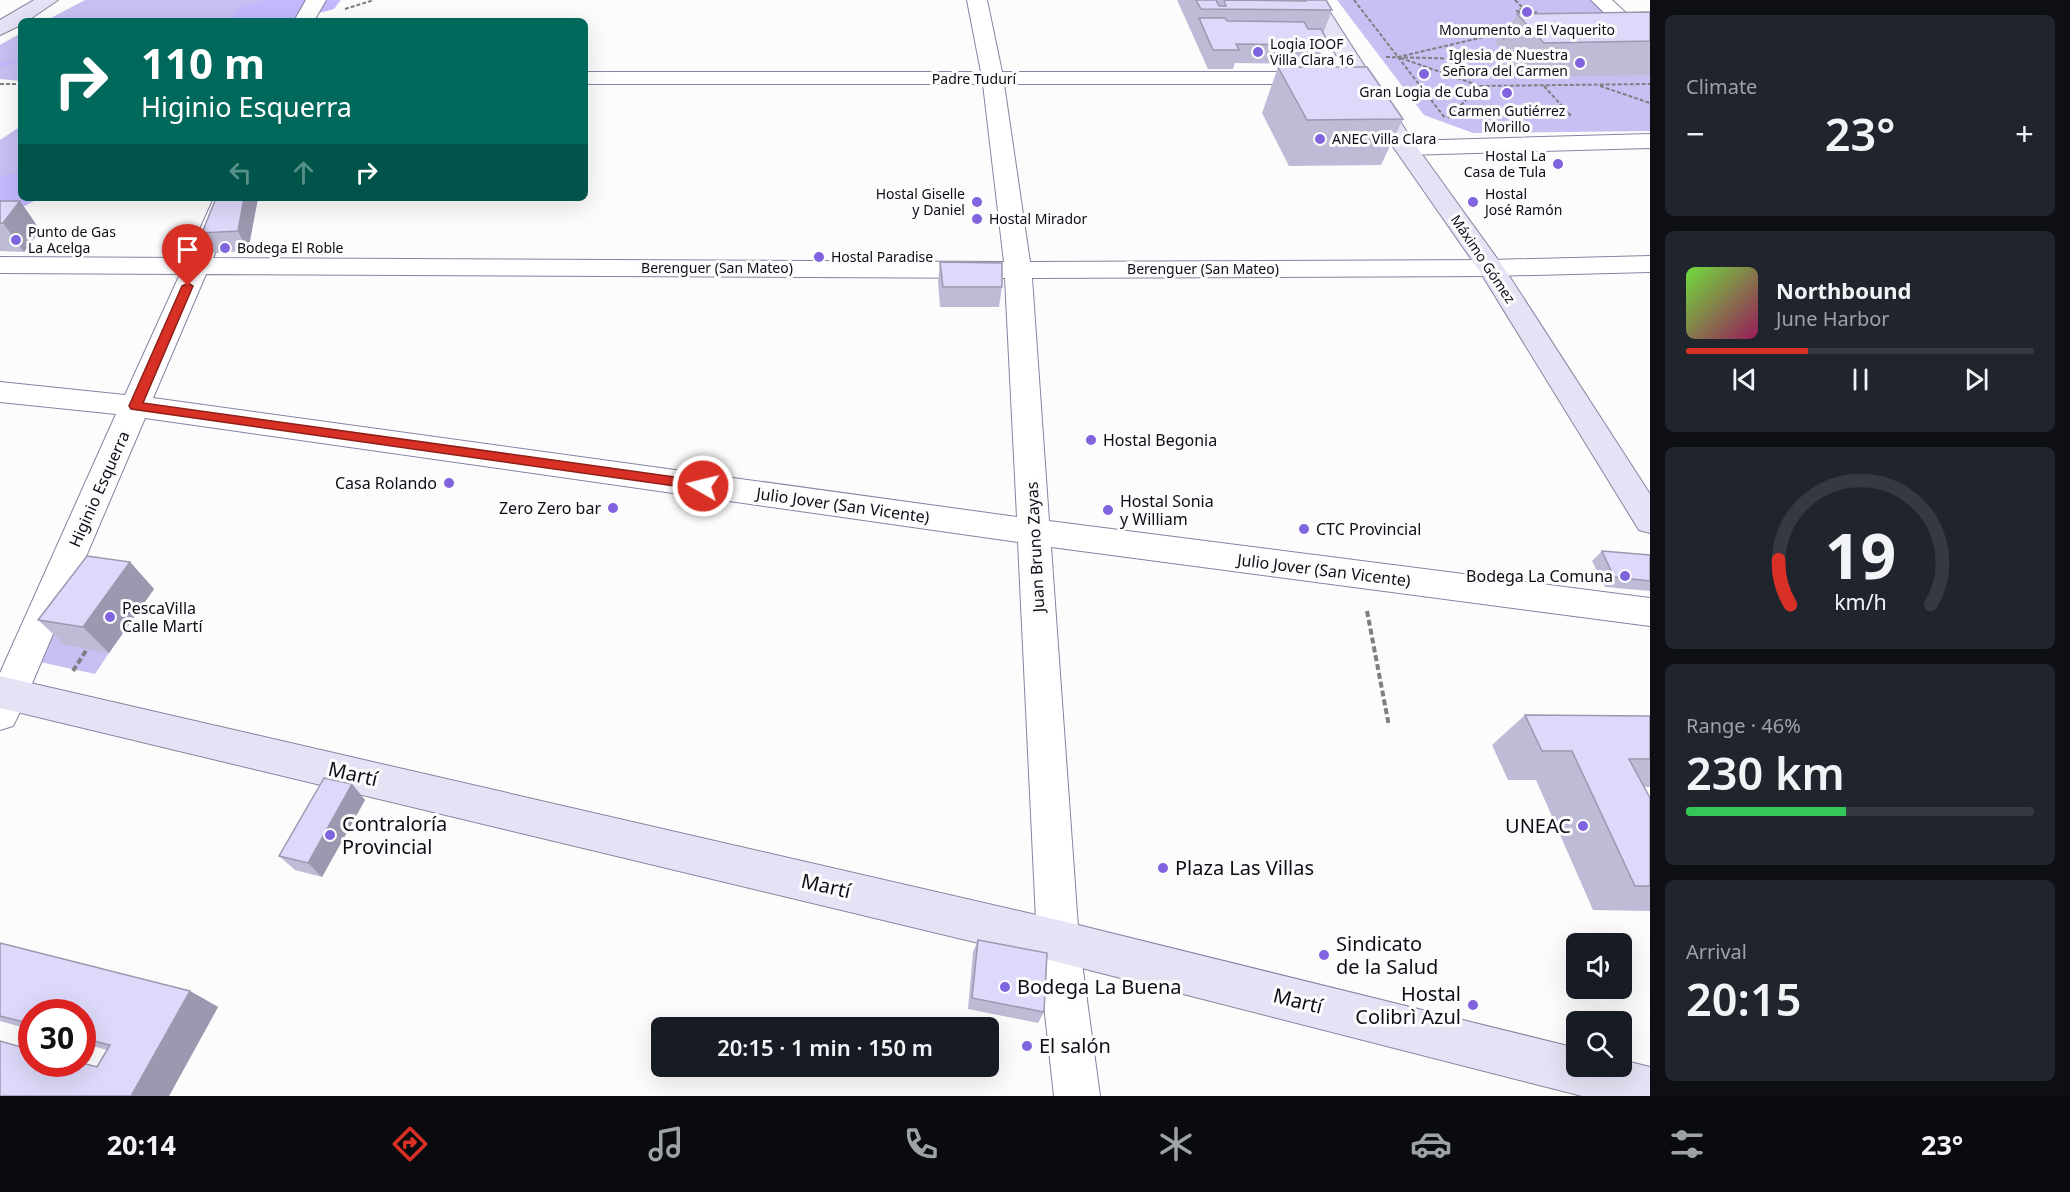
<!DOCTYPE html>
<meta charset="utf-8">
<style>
body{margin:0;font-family:"Noto Sans",sans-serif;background:#20242c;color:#f1f3f6;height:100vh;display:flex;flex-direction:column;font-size:22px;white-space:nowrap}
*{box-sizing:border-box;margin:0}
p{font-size:20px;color:#9ea1a6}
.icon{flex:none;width:33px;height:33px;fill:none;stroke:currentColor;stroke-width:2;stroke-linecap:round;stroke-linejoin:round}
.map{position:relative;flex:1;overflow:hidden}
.sheet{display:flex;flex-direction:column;gap:15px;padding:15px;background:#0d0f14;width:420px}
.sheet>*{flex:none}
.guide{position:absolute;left:18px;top:18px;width:570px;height:183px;border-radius:9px;box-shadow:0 6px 24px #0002;background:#00695c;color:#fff;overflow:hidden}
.buttons{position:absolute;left:1566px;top:933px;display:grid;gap:12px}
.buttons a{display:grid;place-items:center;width:66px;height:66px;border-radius:9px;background:#171b24;box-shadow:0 6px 24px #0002;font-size:30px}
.speed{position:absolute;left:18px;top:999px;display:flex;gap:12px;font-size:30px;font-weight:700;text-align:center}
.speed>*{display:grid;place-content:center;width:78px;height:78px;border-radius:50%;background:#171b24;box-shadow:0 6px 24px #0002;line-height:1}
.speed .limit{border:9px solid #d22;background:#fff;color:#111}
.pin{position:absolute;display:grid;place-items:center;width:51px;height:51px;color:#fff;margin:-62px -26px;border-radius:50% 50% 50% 0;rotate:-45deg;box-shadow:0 0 6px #0007}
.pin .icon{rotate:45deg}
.me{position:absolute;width:66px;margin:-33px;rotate:278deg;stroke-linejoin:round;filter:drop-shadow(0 0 4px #0008)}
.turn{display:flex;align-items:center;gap:21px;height:126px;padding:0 24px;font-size:27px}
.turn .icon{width:78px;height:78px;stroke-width:2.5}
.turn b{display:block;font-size:42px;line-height:51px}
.lanes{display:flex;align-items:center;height:57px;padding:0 24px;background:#0003;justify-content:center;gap:30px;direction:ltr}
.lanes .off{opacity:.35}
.big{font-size:45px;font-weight:600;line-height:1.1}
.sheet .card{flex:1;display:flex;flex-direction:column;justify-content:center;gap:9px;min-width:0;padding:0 21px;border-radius:9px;background:#20242c}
.sheet .dial{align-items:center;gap:0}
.dial svg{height:156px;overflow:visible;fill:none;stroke:#363941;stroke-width:7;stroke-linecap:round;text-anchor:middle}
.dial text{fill:#f1f3f6;stroke:none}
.song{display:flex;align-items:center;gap:18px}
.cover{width:72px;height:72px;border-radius:9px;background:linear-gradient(135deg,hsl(100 70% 55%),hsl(330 70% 35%))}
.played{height:6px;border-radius:3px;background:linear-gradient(90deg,#d93025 35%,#363941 35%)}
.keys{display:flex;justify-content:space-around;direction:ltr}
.heat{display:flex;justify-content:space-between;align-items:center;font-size:33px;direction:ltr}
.charge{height:9px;border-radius:4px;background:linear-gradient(90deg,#34c759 46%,#363941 0)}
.trip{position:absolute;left:651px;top:1017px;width:348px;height:60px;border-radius:9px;background:#171b24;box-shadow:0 6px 24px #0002;font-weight:600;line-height:60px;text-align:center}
.tabs{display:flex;height:96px;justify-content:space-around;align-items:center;background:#090b0e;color:#9ea1a6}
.tabs .icon{width:42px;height:42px}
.tabs .current{color:#d93025}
.tabs b{font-size:27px;color:#f1f3f6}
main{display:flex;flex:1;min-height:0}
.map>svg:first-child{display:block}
</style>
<main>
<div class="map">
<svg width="1650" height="1096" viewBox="0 0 1650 1096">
<rect width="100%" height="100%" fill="#fbfcfb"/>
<path fill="#c7c0f2" d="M85 0H297L289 21H45Z
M1337 0H1596L1650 53V131L1473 133 1424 115Z
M21 33V81L0 79V45Z
M21 126V177L0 192V140Z
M82 565 109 653 95 674 40 662Z"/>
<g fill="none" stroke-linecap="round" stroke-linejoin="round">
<path fill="#c3b9ff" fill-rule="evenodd" d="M263 12H266V16L240 21H225Z
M21 57V61L0 67V63Z"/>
<path fill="#c3b9ff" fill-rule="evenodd" d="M266 0H341L334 9 288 21H228C238 7 250 4 266 0Z
M21 171V198H40L19 209 0 214V177Z"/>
<defs>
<path id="street" d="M306 0H326L314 21H294Z
M967 0H987L1002 72H1318L1326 73 1329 78 1326 83 1318 84H1004L1030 262 1491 260 1650 256V272L1491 276 1032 278 1049 521 1650 598V626L1051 547 1079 941 1100 1096H1054L1037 941 1018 542 145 418 19 714 13 726 0 730V673L116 414 0 402V382L125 395 180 274 0 273V257L187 258 214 198H238L213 258 1004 262 983 84H585V72H981ZM206 274 1005 278 1017 517 153 398Z
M1591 0H1612L1650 35V52L1643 50Z
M1650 134V148L1406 155 1398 153 1394 148 1398 143 1406 141Z"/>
<path id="secondary" d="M34 0H58L27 21H21V25L0 35V20Z
M1302 0H1322L1416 146 1504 268 1650 494V533L1639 530 1479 270 1394 148Z
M0 676 1058 920 1576 1048V1066H1622V1060L1650 1067V1096H1582L1058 962 0 708Z"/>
</defs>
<use href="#street" stroke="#8783a1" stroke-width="2"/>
<use href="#secondary" stroke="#8783a1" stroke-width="2"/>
<path stroke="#7e7e83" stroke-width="2" stroke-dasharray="4 2" stroke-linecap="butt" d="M1354 0 1445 118
M1515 0 1523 8 1535 11 1537 14 1533 16
M1523 8 1517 11 1525 15
M345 9 374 0
M1501 36 1484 37 1398 57 1480 86 1650 84
M1386 57 1510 60
M0 84H21
M1544 86 1571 116
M1600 86 1650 103
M1448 118 1480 86"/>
<path stroke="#7e7e83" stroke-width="4" stroke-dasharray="6 3" stroke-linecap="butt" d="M1367 611 1389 726
M73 671 87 649"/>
<use href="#street" fill="#fff" fill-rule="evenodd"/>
<use href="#secondary" fill="#e4e2f4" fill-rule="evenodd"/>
</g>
<path fill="#bebbd7" d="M1177 0H1326L1332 10 1323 34 1326 38 1319 57H1312L1310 64 1235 63 1233 69H1208Z
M1650 12V75L1525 77 1495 43 1500 34 1507 33 1517 14Z
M1278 67 1403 119 1381 165 1289 166 1262 113Z
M258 198 248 251 213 253 202 233Z
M0 201H20L40 230 24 252 0 251Z
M940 262 1002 287 999 307H940L938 282Z
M1602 551 1650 555V591L1605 587 1592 561Z
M130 562 154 589 109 653 65 645 38 620Z
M1525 715 1650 716V787H1645L1650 798V911L1593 910 1536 780H1508L1492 745Z
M352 784 365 800 322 877 295 870 279 856Z
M978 940 1044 1012 1038 1023 968 1009 973 952Z
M0 943 190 991 218 1007 169 1096H0L97 1067 107 1050 82 1043V1012H32V1030L0 1021Z"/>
<path fill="#9b98af" d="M244 198H258L248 251 238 231Z
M20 201 40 230 24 252 3 223Z
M130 562 154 589 109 653 83 627Z
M352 784 365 800 322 877 308 863Z
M190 991 218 1007 169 1096H131Z"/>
<path fill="#ddd9fa" stroke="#9b98af" stroke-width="1.5" d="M1196 0H1216L1219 6H1226L1224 0 1305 1 1304 0H1326L1332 10 1201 9Z
M1650 12V41L1544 43 1517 14Z
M1199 18H1225L1227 21 1304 22 1308 29H1321L1326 38H1313L1317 45 1236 44 1239 50H1213Z
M1507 33 1504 39 1500 34Z
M1278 67H1367L1403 119 1307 120Z
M216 198H244L238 231 202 233Z
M0 201H20L3 223H0Z
M940 262 1002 263V287H943Z
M1602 551 1650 555V581L1614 577Z
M87 556 130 562 83 627 38 620Z
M1525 715 1650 716V759H1629L1650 798V886H1635L1572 751H1542Z
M324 778 352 784 308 863 279 856Z
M978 940 1047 953 1044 1012 972 998Z
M0 943 190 991 131 1096H0V1041L32 1050V1064L82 1063 97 1067 110 1045 82 1038V1012H32V1024L0 1016Z"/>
<path fill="#d93025" stroke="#8d1f18" stroke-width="1.5" d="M188 283 193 286 143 403 703 481 709 486 703 490 131 409 129 406 182 286Z"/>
<g fill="#8063de" stroke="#fbfcfb" stroke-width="2">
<circle cx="1527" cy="12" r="6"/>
<circle cx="1258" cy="52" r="6"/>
<circle cx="1580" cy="63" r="6"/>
<circle cx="1424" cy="74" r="6"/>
<circle cx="1507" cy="93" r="6"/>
<circle cx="1320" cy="139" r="6"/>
<circle cx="1558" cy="164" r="6"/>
<circle cx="977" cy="202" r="6"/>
<circle cx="1473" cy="202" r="6"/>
<circle cx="977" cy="219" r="6"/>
<circle cx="16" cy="240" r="6"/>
<circle cx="225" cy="248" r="6"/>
<circle cx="819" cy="257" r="6"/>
<circle cx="1091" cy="440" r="6"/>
<circle cx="449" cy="483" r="6"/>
<circle cx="613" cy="508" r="6"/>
<circle cx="1108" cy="510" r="6"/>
<circle cx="1304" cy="529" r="6"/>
<circle cx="1625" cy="576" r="6"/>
<circle cx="110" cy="617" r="6"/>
<circle cx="1583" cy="826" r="6"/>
<circle cx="330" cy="835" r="6"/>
<circle cx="1163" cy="868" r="6"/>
<circle cx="1324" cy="955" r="6"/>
<circle cx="1005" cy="987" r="6"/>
<circle cx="1473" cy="1005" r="6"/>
<circle cx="1027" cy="1046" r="6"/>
</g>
<g text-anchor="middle" stroke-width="6" stroke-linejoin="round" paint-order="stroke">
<g font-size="14" fill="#0f0d18" stroke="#fbfcfb" text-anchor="start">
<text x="1527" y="35" text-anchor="middle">Monumento a El Vaquerito</text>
<text x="1270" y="49">Logia IOOF<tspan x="1270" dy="16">Villa Clara 16</tspan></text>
<text x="1568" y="60" text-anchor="end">Iglesia de Nuestra<tspan x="1568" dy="16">Señora del Carmen</tspan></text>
<text x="1424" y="97" text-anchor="middle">Gran Logia de Cuba</text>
<text x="1507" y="116" text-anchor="middle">Carmen Gutiérrez<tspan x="1507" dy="16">Morillo</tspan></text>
<text x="1332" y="144">ANEC Villa Clara</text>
<text x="1546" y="161" text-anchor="end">Hostal La<tspan x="1546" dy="16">Casa de Tula</tspan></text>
<text x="965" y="199" text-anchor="end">Hostal Giselle<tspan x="965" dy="16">y Daniel</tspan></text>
<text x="1485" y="199">Hostal<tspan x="1485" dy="16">José Ramón</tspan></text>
<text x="989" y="224">Hostal Mirador</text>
<text x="28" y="237">Punto de Gas<tspan x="28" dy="16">La Acelga</tspan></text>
<text x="237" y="253">Bodega El Roble</text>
<text x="831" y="262">Hostal Paradise</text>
</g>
<g font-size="14" fill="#0f0d18" stroke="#fbfcfb">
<text x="974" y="84">Padre Tudurí</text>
<text transform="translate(1483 259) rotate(56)" y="5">Máximo Gómez</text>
<text x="717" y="273">Berenguer (San Mateo)</text>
<text x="1203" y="274">Berenguer (San Mateo)</text>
</g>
<g font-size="16" fill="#0f0d18" stroke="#fbfcfb" text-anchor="start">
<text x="1103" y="446">Hostal Begonia</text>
<text x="437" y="489" text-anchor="end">Casa Rolando</text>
<text x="1120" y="507">Hostal Sonia<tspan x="1120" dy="18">y William</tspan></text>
<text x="601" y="514" text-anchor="end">Zero Zero bar</text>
<text x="1316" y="535">CTC Provincial</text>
<text x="1613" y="582" text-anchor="end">Bodega La Comuna</text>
<text x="122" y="614">PescaVilla<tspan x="122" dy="18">Calle Martí</tspan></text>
</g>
<g font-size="16" fill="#0f0d18" stroke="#fbfcfb">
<text transform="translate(99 489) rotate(-66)" y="6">Higinio Esquerra</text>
<text transform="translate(843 505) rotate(8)" y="6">Julio Jover (San Vicente)</text>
<text transform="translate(1035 547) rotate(-93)" y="6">Juan Bruno Zayas</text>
<text transform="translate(1324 570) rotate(7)" y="6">Julio Jover (San Vicente)</text>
</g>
<g font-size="20" fill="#0f0d18" stroke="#fbfcfb">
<text transform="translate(353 774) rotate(13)" y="7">Martí</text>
<text transform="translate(826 886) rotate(13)" y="7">Martí</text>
<text transform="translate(1298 1001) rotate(14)" y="7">Martí</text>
</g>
<g font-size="20" fill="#0f0d18" stroke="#fbfcfb" text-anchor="start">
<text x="342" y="831">Contraloría<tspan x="342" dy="23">Provincial</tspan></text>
<text x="1571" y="833" text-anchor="end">UNEAC</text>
<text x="1175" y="875">Plaza Las Villas</text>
<text x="1336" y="951">Sindicato<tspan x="1336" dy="23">de la Salud</tspan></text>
<text x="1017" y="994">Bodega La Buena</text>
<text x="1461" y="1001" text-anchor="end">Hostal<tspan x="1461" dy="23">Colibrì Azul</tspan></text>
<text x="1039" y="1053">El salón</text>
</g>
</g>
</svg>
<div class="buttons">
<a><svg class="icon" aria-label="sound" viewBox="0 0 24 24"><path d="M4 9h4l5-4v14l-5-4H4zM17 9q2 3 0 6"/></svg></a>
<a><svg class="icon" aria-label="search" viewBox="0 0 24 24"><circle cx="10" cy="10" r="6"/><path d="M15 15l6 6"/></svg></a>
</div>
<div class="speed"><div class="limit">30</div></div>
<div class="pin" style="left:188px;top:286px;background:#d93025"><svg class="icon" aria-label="arrive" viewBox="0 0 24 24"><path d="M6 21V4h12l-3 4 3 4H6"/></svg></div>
<svg class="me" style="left:703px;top:486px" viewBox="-20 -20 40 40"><circle r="17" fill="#d93025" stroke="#fff" stroke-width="3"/><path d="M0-11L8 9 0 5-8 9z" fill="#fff"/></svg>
<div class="trip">20:15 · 1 min · 150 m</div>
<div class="guide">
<div class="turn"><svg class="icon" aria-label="right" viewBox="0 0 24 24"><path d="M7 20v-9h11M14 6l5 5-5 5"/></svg><div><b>110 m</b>Higinio Esquerra</div></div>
<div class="lanes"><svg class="icon off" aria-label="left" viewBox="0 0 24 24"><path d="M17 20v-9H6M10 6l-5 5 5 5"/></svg><svg class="icon off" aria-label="ahead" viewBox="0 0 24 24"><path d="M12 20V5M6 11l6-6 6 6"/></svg><svg class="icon" aria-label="right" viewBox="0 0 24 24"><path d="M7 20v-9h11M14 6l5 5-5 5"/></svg></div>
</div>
</div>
<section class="sheet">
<div class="card"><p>Climate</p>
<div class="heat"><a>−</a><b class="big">23°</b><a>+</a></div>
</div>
<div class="card">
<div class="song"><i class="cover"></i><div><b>Northbound</b><p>June Harbor</p></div></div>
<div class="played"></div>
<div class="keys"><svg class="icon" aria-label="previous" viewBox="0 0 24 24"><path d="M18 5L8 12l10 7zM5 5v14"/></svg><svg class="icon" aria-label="pause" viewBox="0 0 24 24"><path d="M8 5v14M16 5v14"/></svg><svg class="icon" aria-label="next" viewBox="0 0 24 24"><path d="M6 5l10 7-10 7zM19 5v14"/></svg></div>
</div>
<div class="card dial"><svg viewBox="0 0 100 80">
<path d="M14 69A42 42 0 1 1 86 69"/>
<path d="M14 69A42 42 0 0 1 8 46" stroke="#d93025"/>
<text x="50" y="56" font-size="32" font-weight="700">19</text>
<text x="50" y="72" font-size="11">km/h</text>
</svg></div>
<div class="card"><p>Range · 46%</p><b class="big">230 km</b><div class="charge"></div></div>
<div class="card"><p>Arrival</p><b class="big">20:15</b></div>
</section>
</main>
<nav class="tabs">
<b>20:14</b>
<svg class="icon current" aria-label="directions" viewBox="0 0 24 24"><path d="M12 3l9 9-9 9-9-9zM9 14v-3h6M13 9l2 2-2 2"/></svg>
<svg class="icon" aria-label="music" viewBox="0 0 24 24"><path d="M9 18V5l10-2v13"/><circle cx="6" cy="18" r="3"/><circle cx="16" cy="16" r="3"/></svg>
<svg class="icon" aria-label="phone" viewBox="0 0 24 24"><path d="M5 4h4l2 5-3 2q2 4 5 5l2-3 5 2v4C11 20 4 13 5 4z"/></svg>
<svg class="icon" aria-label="climate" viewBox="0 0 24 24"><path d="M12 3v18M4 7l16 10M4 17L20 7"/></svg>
<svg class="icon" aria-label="car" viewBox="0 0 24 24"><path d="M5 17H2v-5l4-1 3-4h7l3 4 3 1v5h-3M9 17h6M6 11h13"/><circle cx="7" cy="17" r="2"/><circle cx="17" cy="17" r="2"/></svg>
<svg class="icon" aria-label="filters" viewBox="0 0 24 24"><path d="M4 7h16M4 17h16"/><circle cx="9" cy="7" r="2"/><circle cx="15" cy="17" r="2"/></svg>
<b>23°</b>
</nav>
